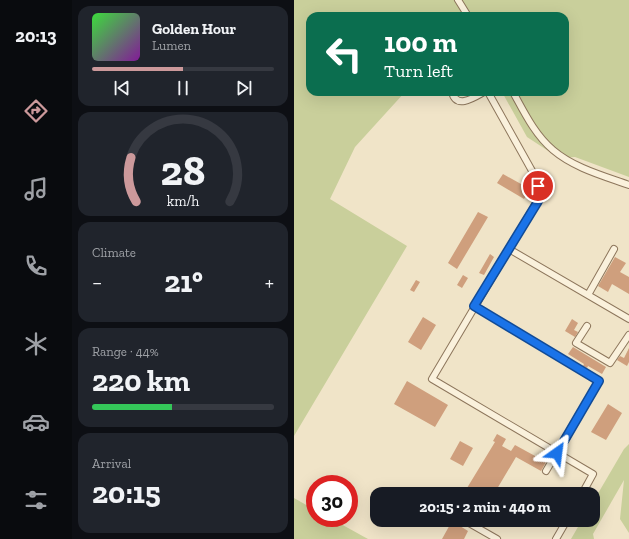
<!DOCTYPE html>
<meta charset="utf-8">
<style>
body{margin:0;font-family:"Zilla Slab",serif;background:#20242c;color:#f1f3f6;height:100vh;display:flex;flex-direction:column;font-size:15px;white-space:nowrap}
*{box-sizing:border-box;margin:0}
p{font-size:13px;color:#9ea1a6}
.icon{flex:none;width:22px;height:22px;fill:none;stroke:currentColor;stroke-width:2;stroke-linecap:round;stroke-linejoin:round}
.map{position:relative;flex:1;overflow:hidden}
.side{display:flex;flex-direction:column;gap:6px;padding:6px;background:#0d0f14;width:222px}
.side>*{flex:none}
.hud{position:absolute;left:12px;top:12px;width:263px;height:84px;border-radius:12px;box-shadow:0 4px 16px #0002;background:#0b6e4f;color:#fff;overflow:hidden}
.speed{position:absolute;left:12px;top:475px;display:flex;gap:8px;font-size:20px;font-weight:700;text-align:center}
.speed>*{display:grid;place-content:center;width:52px;height:52px;border-radius:50%;background:#171b24;box-shadow:0 4px 16px #0002;line-height:1}
.speed .limit{border:6px solid #d22;background:#fff;color:#111}
.pin{position:absolute;display:grid;place-items:center;width:34px;height:34px;color:#fff;margin:-17px;border:2px solid #fff;border-radius:50%;box-shadow:0 1px 4px #0007}
.me{position:absolute;width:44px;margin:-22px;rotate:31deg;stroke-linejoin:round;filter:drop-shadow(0 0 3px #0008)}
.turn{display:flex;align-items:center;gap:14px;height:84px;padding:0 12px;font-size:18px}
.turn .icon{width:52px;height:52px;stroke-width:2.5}
.turn b{display:block;font-size:28px;line-height:34px}
.big{font-size:30px;font-weight:700;line-height:1.1}
.side .widget{flex:1;display:flex;flex-direction:column;justify-content:center;gap:6px;min-width:0;padding:0 14px;border-radius:12px;background:#20242c}
.side .dial{align-items:center;gap:0}
.dial svg{height:104px;overflow:visible;fill:none;stroke:#363941;stroke-width:7;stroke-linecap:round;text-anchor:middle}
.dial text{fill:#f1f3f6;stroke:none}
.song{display:flex;align-items:center;gap:12px}
.cover{width:48px;height:48px;border-radius:6px;background:linear-gradient(135deg,hsl(120 70% 55%),hsl(290 70% 35%))}
.played{height:4px;border-radius:2px;background:linear-gradient(90deg,#cc999b 50%,#363941 50%)}
.keys{display:flex;justify-content:space-around;direction:ltr}
.heat{display:flex;justify-content:space-between;align-items:center;font-size:22px;direction:ltr}
.charge{height:6px;border-radius:3px;background:linear-gradient(90deg,#34c759 44%,#363941 0)}
.trip{position:absolute;left:76px;top:487px;width:230px;height:40px;border-radius:12px;background:#171b24;box-shadow:0 4px 16px #0002;font-weight:700;line-height:40px;text-align:center}
main{display:flex;flex:1;min-height:0}
.dock{display:flex;flex-direction:column;width:72px;justify-content:space-around;align-items:center;background:#090b0e;color:#9ea1a6}
.dock .icon{width:28px;height:28px}
.dock .on{color:#cc999b}
.dock b{font-size:18px;color:#f1f3f6}
.map>svg:first-child{display:block}
</style>
<main>
<nav class="dock">
<b>20:13</b>
<svg class="icon on" aria-label="directions" viewBox="0 0 24 24"><path d="M12 3l9 9-9 9-9-9zM9 14v-3h6M13 9l2 2-2 2"/></svg>
<svg class="icon" aria-label="music" viewBox="0 0 24 24"><path d="M9 18V5l10-2v13"/><circle cx="6" cy="18" r="3"/><circle cx="16" cy="16" r="3"/></svg>
<svg class="icon" aria-label="phone" viewBox="0 0 24 24"><path d="M5 4h4l2 5-3 2q2 4 5 5l2-3 5 2v4C11 20 4 13 5 4z"/></svg>
<svg class="icon" aria-label="climate" viewBox="0 0 24 24"><path d="M12 3v18M4 7l16 10M4 17L20 7"/></svg>
<svg class="icon" aria-label="car" viewBox="0 0 24 24"><path d="M5 17H2v-5l4-1 3-4h7l3 4 3 1v5h-3M9 17h6M6 11h13"/><circle cx="7" cy="17" r="2"/><circle cx="17" cy="17" r="2"/></svg>
<svg class="icon" aria-label="filters" viewBox="0 0 24 24"><path d="M4 7h16M4 17h16"/><circle cx="9" cy="7" r="2"/><circle cx="15" cy="17" r="2"/></svg>
</nav>
<section class="side">
<div class="widget">
<div class="song"><i class="cover"></i><div><b>Golden Hour</b><p>Lumen</p></div></div>
<div class="played"></div>
<div class="keys"><svg class="icon" aria-label="previous" viewBox="0 0 24 24"><path d="M18 5L8 12l10 7zM5 5v14"/></svg><svg class="icon" aria-label="pause" viewBox="0 0 24 24"><path d="M8 5v14M16 5v14"/></svg><svg class="icon" aria-label="next" viewBox="0 0 24 24"><path d="M6 5l10 7-10 7zM19 5v14"/></svg></div>
</div>
<div class="widget dial"><svg viewBox="0 0 100 80">
<path d="M14 69A42 42 0 1 1 86 69"/>
<path d="M14 69A42 42 0 0 1 10 35" stroke="#cc999b"/>
<text x="50" y="56" font-size="32" font-weight="700">28</text>
<text x="50" y="72" font-size="11">km/h</text>
</svg></div>
<div class="widget"><p>Climate</p>
<div class="heat"><a>−</a><b class="big">21°</b><a>+</a></div>
</div>
<div class="widget"><p>Range · 44%</p><b class="big">220 km</b><div class="charge"></div></div>
<div class="widget"><p>Arrival</p><b class="big">20:15</b></div>
</section>
<div class="map">
<svg width="335" height="539" viewBox="0 0 335 539">
<rect width="100%" height="100%" fill="#f0e4c8"/>
<path fill="#c9cf9b" d="M0 0H335V177L281 157 265 158 233 137 208 92H271V16H16V92H111L61 147 36 199 113 246 0 436Z
M335 444V533L326 519 330 480 299 534 300 539H277L288 520H299V502L330 449Z
M0 498 21 510V518H36L74 539H0Z"/>
<path fill="#cf9f7d" d="M209 174 236 189 230 199 203 183Z
M184 212 194 217 163 269 154 263Z
M196 254 200 257 190 275 185 273Z
M321 257 332 263 326 272 335 277V294L318 284 314 292 304 286Z
M169 275 174 278 168 288 163 285Z
M122 280 126 282 120 292 116 290Z
M129 317 142 325 127 350 114 342Z
M278 319 284 323 280 330 284 332 281 337 271 331Z
M279 347 312 367 308 374 294 366 293 368 289 366 290 364 274 354Z
M335 348V362L333 366 323 360 326 356 330 358Z
M113 381 154 405 141 427 100 404Z
M314 404 328 413 312 440 297 432Z
M203 434 212 439 208 446 217 451 221 445 252 462 247 471 222 457 200 494H183L173 488 201 442 199 441Z
M166 441 179 448 169 466 156 459Z
M158 521 174 531 170 539H148Z"/>
<g fill="none" stroke-linecap="round" stroke-linejoin="round">
<defs>
<path id="minor" d="M164 0 174 16
M158 92C162 110 181 97 190 92
M194 92 242 178 247 195 138 379 299 474 288 494
M219 92C230 112 241 135 259 150 280 168 310 176 335 185
M215 249 335 319
M294 295 320 249
M180 306 305 381 252 471
M293 326 282 343 316 363 335 335
M175 523 203 539
M262 539 273 520"/>
</defs>
<use href="#minor" stroke="#8d765c" stroke-width="8"/>
<use href="#minor" stroke="#faf1dc" stroke-width="6"/>
</g>
<g fill="none" stroke-linecap="round" stroke-linejoin="round">
<defs>
<path id="route" d="M244 186 247 195 243 203 180 306 305 381 263 453"/>
</defs>
<use href="#route" stroke="#114b97" stroke-width="10"/>
<use href="#route" stroke="#1a73e8" stroke-width="7"/>
</g>
</svg>
<div class="speed"><div class="limit">30</div></div>
<div class="pin" style="left:244px;top:186px;background:#d93025"><svg class="icon" aria-label="arrive" viewBox="0 0 24 24"><path d="M6 21V4h12l-3 4 3 4H6"/></svg></div>
<svg class="me" style="left:263px;top:453px" viewBox="-20 -20 40 40"><path d="M0-17L14 15 0 8-14 15z" fill="#1a73e8" stroke="#fff" stroke-width="4"/></svg>
<div class="trip">20:15 · 2 min · 440 m</div>
<div class="hud">
<div class="turn"><svg class="icon" aria-label="left" viewBox="0 0 24 24"><path d="M17 20v-9H6M10 6l-5 5 5 5"/></svg><div><b>100 m</b>Turn left</div></div>
</div>
</div>
</main>
